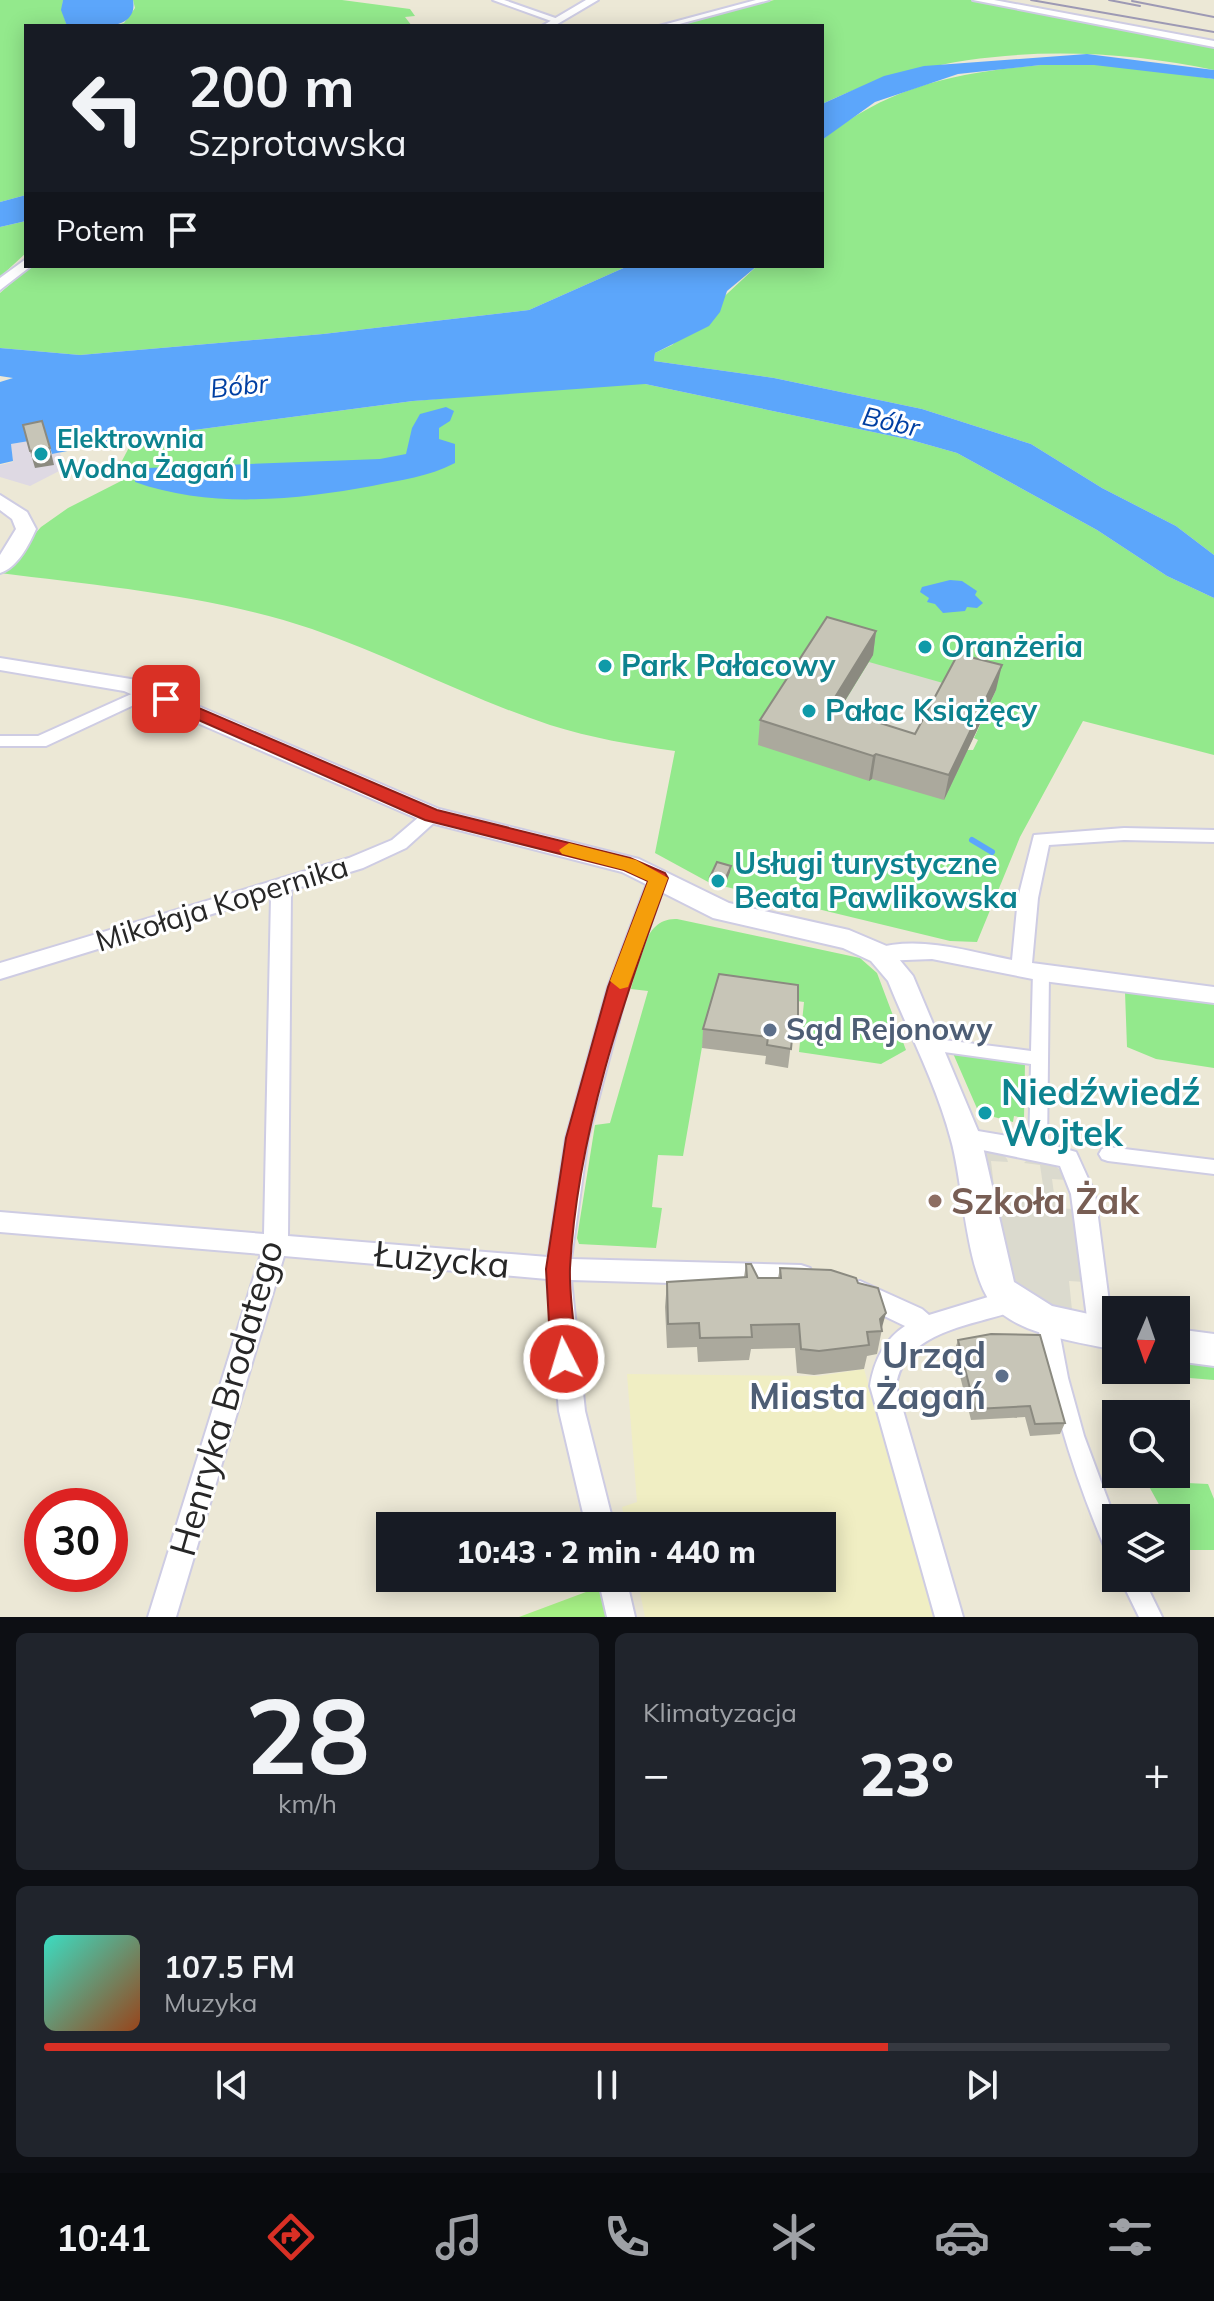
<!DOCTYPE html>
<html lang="pl">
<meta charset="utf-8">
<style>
body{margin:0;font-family:Mulish,sans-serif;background:#20242c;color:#f1f3f6;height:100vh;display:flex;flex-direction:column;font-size:30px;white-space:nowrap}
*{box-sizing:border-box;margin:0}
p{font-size:26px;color:#9ea1a6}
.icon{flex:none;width:44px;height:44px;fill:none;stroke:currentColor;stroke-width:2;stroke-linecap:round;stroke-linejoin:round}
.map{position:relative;height:1617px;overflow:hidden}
.sheet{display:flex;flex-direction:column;gap:16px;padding:16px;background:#0d0f14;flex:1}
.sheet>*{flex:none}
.guide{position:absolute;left:24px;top:24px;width:800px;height:244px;border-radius:0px;box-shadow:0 4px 20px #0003;background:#171b24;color:#f1f3f6;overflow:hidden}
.needle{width:52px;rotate:182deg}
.fabs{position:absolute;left:1102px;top:1296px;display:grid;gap:16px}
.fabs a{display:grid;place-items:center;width:88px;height:88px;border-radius:0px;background:#171b24;box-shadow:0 4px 20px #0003;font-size:40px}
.speed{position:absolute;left:24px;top:1488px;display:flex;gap:16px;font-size:40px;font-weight:700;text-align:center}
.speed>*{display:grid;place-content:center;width:104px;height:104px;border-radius:50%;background:#171b24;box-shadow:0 4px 20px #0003;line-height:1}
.speed .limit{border:12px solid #d22;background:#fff;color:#111}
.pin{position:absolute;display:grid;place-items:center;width:68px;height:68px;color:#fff;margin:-34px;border-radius:16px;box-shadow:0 4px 12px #0006}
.me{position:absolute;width:88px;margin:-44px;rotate:355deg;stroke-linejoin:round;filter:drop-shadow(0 0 6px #0008)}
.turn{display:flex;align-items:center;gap:28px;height:168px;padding:0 32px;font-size:36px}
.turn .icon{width:104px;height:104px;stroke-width:2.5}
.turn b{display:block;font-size:56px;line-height:68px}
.then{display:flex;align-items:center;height:76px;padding:0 32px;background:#0003;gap:16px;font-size:30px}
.big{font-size:60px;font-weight:800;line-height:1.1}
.sheet .tile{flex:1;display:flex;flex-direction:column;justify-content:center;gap:12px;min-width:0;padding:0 28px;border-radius:12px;background:#20242c}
.sheet .dial{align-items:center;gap:0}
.dial b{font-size:104px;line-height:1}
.song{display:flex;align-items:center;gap:24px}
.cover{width:96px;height:96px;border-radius:12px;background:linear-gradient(135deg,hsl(170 70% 55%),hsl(20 70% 35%))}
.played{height:8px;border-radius:4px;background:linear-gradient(90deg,#d93025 75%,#363941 75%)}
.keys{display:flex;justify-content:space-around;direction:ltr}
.heat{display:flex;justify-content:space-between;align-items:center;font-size:44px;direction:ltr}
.sheet .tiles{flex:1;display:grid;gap:16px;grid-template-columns:1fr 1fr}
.tile:last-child{grid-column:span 2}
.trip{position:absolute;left:376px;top:1512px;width:460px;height:80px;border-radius:0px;background:#171b24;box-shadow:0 4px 20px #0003;font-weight:800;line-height:80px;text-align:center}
.tabs{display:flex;height:128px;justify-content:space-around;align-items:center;background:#090b0e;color:#9ea1a6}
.tabs .icon{width:56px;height:56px}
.tabs .current{color:#d93025}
.tabs b{font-size:36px;color:#f1f3f6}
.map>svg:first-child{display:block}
</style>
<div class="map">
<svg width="1214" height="1617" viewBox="0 0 1214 1617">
<rect width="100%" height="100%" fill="#ece8d6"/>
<path fill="#ded9e3" d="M47 438 52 454 60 453 65 468 30 486 0 477V465L13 462 11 444Z"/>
<path fill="#f0eec3" d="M864 1369 934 1617H645L637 1578H822V1526H626L622 1507 637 1502 627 1374 819 1376Z"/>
<path fill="#93e98c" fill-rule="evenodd" d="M0 0H63L62 10 67 26H26V195L0 202Z
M133 0H342L410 9 415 16 405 17 412 26H114L124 23 135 8Z
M774 0H971L1214 45V70C1086 43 941 46 822 104V26H670Z
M1041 65H1119L1214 79V555L1176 526 1102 488 1031 444 922 409 774 378 654 361 655 353 672 345 757 266H822V140C890 85 956 73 1041 65Z
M26 221V253L0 277V227Z
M31 266H628L529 310 323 334 80 355 0 348V293Z
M617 383 645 384 911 440 957 453 1097 530 1167 576 1214 598V755L1083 721 1020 837 977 942 950 941 710 883 655 853 675 751C633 745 591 738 550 725 468 698 393 657 312 629 215 596 102 586 0 573L41 527 68 508 123 480 115 474 134 438 413 401ZM872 655 826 732 951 680 996 690 974 738 978 740 973 750 759 745Z
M677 919 860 958 877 973 906 1050 881 1064 799 1052 804 1002 717 990 702 1047 683 1156 658 1155 652 1207 662 1208 656 1248 579 1244 577 1238 595 1125 610 1123 648 991 631 989C639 964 643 917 677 919Z
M1125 992 1214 1003V1068L1156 1059 1127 1047Z
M952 1051 1025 1063 1024 1118 1014 1116 1013 1122 979 1113Z
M1176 1355 1214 1360V1380L1165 1376 1161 1370H1176Z
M1146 1481 1208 1484 1214 1499V1550H1188L1182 1538H1176V1518H1160L1158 1511 1162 1510Z"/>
<path fill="#a7f286" d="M602 1586 611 1617H519Z"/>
<path fill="#dbdace" d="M869 662 950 685 911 758 826 732Z
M981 1151 1003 1154 1007 1159 1008 1162 991 1161 995 1195 1045 1199 1040 1165 1024 1163 1028 1159 1049 1161 1065 1174 1067 1180 1052 1179 1056 1208 1073 1209 1085 1282 1069 1281 1072 1310 1089 1313 1079 1321 1016 1287 1006 1273Z"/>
<path fill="#5ca6fb" d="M63 0H133C139 34 89 26 67 26L61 10Z
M1087 54 1214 70V79L1094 65H1041L958 74 875 102 822 140V104L884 76 924 66Z
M26 195V221L0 227V202Z
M628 266H757L727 291 720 312 709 326 655 353 654 361 774 378 922 409 1031 444 1102 488 1176 526 1214 555V598L1167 576 1097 530 957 453 911 440 645 384 413 401 134 438 52 454 47 438 11 444 13 461 0 464V382L13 378 0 376V348L80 355 323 334 529 310Z
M446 407 454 411 450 421 439 428V439L455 444V463C428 477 401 480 372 486 295 500 211 509 135 482L136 475 147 468 380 459 406 454 412 428 420 414Z
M950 580 962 581 977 591 975 595 983 603 977 608 967 607 965 611 943 613 935 604 927 602 929 598 920 592 922 587Z"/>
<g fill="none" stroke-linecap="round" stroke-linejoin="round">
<path stroke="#5ca6fb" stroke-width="6" d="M972 840 992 852"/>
<defs>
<path id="pedestrian" d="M1041 966 1047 968 1049 972 1047 1150 1044 1155 1038 1157 1032 1155 1029 1150 1031 1064 944 1052 938 1051 936 1046 938 1041 944 1040 1031 1051 1033 972 1035 968Z
M1108 1147 1214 1160V1174L1108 1161 1102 1159 1099 1154 1102 1149Z
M1047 1311 1054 1314 1057 1320 1068 1378 1084 1436 1116 1522V1558L1108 1555C1075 1479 1051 1402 1037 1320L1040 1314Z
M1120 1578H1143L1162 1617H1139Z"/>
<path id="minor" d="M493 0H504L561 20 554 22Z
M756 0H769L672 26H659Z
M147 687 155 692 153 696 46 746H0V736H38Z
M432 809 441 815 438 819 406 848 363 868 291 890 288 1236 548 1257 566 1138 608 987 649 878 651 873H665L667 878 628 987 588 1138 571 1259 801 1265 810 1268 813 1276 810 1284 801 1287 571 1280 585 1411 614 1526H586L559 1411 547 1279 284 1256 176 1617H148L261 1254 0 1232V1212L264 1234 271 896 0 979V963L349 858 392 840 426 811Z
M1124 828 1214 830V842L1124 840 1049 845 1038 898 1032 963 1214 987V1003L1043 981 932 959 880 961 873 959 870 954 873 949C919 935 967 951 1012 960L1018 898 1034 835Z
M966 1129 1038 1141 1076 1152 1095 1194 1113 1333 1110 1341 1101 1345 1092 1341 1089 1333 1071 1194 1060 1166 958 1145 955 1138 958 1131Z
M860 1281 922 1309 929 1315 1011 1290 1020 1293 1023 1301 1020 1309C975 1326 904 1329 896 1386L963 1617H935L870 1386C874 1361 884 1340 905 1326L851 1300 848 1292 851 1284Z
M598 1578H626L635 1617H607Z"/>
<path id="tertiary" d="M586 0H598L554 26H542Z
M973 0H994L1214 41V47Z
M26 259V266H31L0 290V278Z
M0 495 27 512 36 529C29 545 17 568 0 573V555L16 529 12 519 0 510Z
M0 658 137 680 439 809 639 859 729 903 849 930 889 947 913 976 981 1138 1014 1282 1052 1306 1116 1320V1350C1080 1342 1017 1335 992 1304 966 1272 963 1182 951 1140 937 1086 909 1033 888 981L871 961 843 948 713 918 622 872 423 821 124 691 0 670Z
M1176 1329 1214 1334V1366L1176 1361Z"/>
</defs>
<use href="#pedestrian" stroke="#cecce3" stroke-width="4"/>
<use href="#minor" stroke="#cecce3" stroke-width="4"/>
<use href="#tertiary" stroke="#cecce3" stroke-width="4"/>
<use href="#pedestrian" fill="#fff" fill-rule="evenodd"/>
<use href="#minor" fill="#fff" fill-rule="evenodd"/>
<use href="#tertiary" fill="#fff" fill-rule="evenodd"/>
<path stroke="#9d99b4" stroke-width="2" d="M1031 0 1214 32
M1109 0 1140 6
M1132 1 1214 17"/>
</g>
<path fill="#aba99d" d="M876 631 873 655 839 710 915 734 996 690 944 800 872 779 869 781 758 745 760 720Z
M730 872 724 887 710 883V877Z
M719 974 798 1017 796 1037 792 1036 788 1068 765 1064 766 1056 702 1048 703 1029Z
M746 1264 758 1278H778L780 1268 882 1329 877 1354 867 1356 864 1369 814 1375 797 1373 795 1348 751 1349 749 1360 698 1362 697 1347 667 1348 665 1307 667 1282 744 1277Z
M958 1340 1065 1423 1060 1434 1030 1436 1025 1417 971 1420 954 1352Z"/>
<path fill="#8b8a80" d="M50 448 54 465 35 468 30 451Z
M876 631 873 655 826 732 829 707Z
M1002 665 996 690 944 800 949 775Z
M876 754 872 779 869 781 873 756Z
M731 866 730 872 724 887 725 880Z
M886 1313 881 1331 880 1319Z"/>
<path fill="#c7c5b7" stroke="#8b8a80" stroke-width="2" d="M42 421 50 448 30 451 23 425Z
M827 617 876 631 829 707 915 734 958 654 1002 665 949 775 876 754 873 756 760 720Z
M717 862 731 866 725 880 710 877Z
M719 974 798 985V1017H794L791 1049 767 1045 768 1037 703 1029Z
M746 1264H751L758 1278H781L780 1268 831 1270 856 1278 858 1283 878 1288 886 1313 880 1319 882 1331 867 1332 869 1345 819 1351 801 1349 799 1324 751 1325 752 1337 700 1338 699 1323 668 1324 667 1282 747 1277Z
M991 1334 1040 1335 1065 1423 1035 1424 1030 1406 975 1409 958 1340Z"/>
<path fill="#d93025" stroke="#8d1f18" stroke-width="2" d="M166 694 437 810 630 858 665 873 668 878C623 1001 577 1136 570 1268 569 1297 575 1329 577 1359L573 1367 564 1371 555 1367 551 1359 546 1269 566 1138 608 987 648 881 624 870 425 820 160 703V696Z"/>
<path fill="#f59e0b" d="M569 843 636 860 668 878 628 987 620 989 610 981 648 881 624 870 562 854 559 850Z"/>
<g fill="#0f9aa8" stroke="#fff" stroke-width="3">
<circle cx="41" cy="454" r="8"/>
<circle cx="925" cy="647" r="8"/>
<circle cx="605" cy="666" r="8"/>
<circle cx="809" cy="711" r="8"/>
<circle cx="718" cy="881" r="8"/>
<circle cx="985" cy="1113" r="8"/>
</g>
<g fill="#5c6f8a" stroke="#fff" stroke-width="3">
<circle cx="770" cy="1030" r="8"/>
<circle cx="1002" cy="1376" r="8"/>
</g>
<circle fill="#8d6e63" stroke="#fff" stroke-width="3" cx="935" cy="1201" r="8"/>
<g text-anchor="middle" stroke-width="6" stroke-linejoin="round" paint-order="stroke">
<g font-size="26" font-style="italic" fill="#003fa2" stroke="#fff">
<text transform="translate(239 386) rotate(-6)" y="9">Bóbr</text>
<text transform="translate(891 422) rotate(13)" y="9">Bóbr</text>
</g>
<g font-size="26" font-weight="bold" fill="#0d838f" stroke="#fff" text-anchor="start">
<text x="57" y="448">Elektrownia<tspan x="57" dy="30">Wodna Żagań I</tspan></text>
</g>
<g font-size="30" font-weight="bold" fill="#0d838f" stroke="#fff" text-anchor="start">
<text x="941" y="657">Oranżeria</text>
<text x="621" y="676">Park Pałacowy</text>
<text x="825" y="721">Pałac Książęcy</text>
<text x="734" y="874">Usługi turystyczne<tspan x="734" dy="34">Beata Pawlikowska</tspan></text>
</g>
<g font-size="30" fill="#272727" stroke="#fff">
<text transform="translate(222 904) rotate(-17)" y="10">Mikołaja Kopernika</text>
</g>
<g font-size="30" font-weight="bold" fill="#4e5e75" stroke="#fff" text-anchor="start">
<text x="786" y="1040">Sąd Rejonowy</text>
</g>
<g font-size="36" font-weight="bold" fill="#0d838f" stroke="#fff" text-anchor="start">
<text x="1001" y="1105">Niedźwiedź<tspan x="1001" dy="41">Wojtek</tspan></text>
</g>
<g font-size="36" font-weight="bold" fill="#785e54" stroke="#fff" text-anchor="start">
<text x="951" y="1214">Szkoła Żak</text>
</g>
<g font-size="36" fill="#272727" stroke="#fff">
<text transform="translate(442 1259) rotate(5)" y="13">Łużycka</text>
<text transform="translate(226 1398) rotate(-74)" y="13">Henryka Brodatego</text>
</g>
<g font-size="36" font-weight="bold" fill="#4e5e75" stroke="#fff" text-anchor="end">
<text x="986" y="1368">Urząd<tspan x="986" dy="41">Miasta Żagań</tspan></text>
</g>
</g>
</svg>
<div class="fabs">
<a><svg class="needle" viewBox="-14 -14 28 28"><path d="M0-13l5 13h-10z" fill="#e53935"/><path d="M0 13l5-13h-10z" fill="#9ea1a6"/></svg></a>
<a><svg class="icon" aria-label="search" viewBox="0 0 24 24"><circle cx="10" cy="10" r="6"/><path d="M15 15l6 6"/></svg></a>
<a><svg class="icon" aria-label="layers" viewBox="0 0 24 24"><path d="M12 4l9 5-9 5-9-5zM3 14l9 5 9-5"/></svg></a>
</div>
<div class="speed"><div class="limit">30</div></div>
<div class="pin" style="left:166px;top:699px;background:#d93025"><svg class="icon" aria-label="arrive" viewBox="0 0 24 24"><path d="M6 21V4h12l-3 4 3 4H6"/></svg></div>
<svg class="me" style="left:564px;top:1359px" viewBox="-20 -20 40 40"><circle r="17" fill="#d93025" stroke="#fff" stroke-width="3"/><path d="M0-11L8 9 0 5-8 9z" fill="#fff"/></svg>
<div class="trip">10:43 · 2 min · 440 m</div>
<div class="guide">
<div class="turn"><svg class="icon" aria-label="left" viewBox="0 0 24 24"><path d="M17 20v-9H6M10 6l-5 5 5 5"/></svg><div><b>200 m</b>Szprotawska</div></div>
<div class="then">Potem<svg class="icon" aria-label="arrive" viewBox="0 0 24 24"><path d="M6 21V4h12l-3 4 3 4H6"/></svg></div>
</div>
</div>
<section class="sheet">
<div class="tiles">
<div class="tile dial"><b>28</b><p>km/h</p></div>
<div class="tile"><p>Klimatyzacja</p>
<div class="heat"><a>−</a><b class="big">23°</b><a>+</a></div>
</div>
<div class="tile">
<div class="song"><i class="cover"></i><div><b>107.5 FM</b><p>Muzyka</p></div></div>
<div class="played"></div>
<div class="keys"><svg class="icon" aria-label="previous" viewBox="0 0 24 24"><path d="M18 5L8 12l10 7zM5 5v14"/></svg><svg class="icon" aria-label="pause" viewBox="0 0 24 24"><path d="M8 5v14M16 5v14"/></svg><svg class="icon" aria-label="next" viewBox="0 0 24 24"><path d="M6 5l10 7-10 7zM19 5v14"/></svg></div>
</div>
</div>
</section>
<nav class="tabs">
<b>10:41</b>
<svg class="icon current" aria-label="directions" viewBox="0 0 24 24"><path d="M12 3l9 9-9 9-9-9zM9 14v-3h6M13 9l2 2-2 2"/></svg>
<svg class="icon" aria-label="music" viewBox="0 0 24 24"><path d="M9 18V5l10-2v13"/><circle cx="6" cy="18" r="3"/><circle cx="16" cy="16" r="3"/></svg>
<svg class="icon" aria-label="phone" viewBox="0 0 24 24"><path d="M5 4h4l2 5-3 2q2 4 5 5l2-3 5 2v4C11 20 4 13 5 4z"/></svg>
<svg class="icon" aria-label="climate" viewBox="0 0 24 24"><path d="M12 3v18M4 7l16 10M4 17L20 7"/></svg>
<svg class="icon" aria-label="car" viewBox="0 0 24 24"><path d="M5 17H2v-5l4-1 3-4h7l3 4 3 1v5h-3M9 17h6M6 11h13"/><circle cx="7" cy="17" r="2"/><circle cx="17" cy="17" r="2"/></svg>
<svg class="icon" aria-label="filters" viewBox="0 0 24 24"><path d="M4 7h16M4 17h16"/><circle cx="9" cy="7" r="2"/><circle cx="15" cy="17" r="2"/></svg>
</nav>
